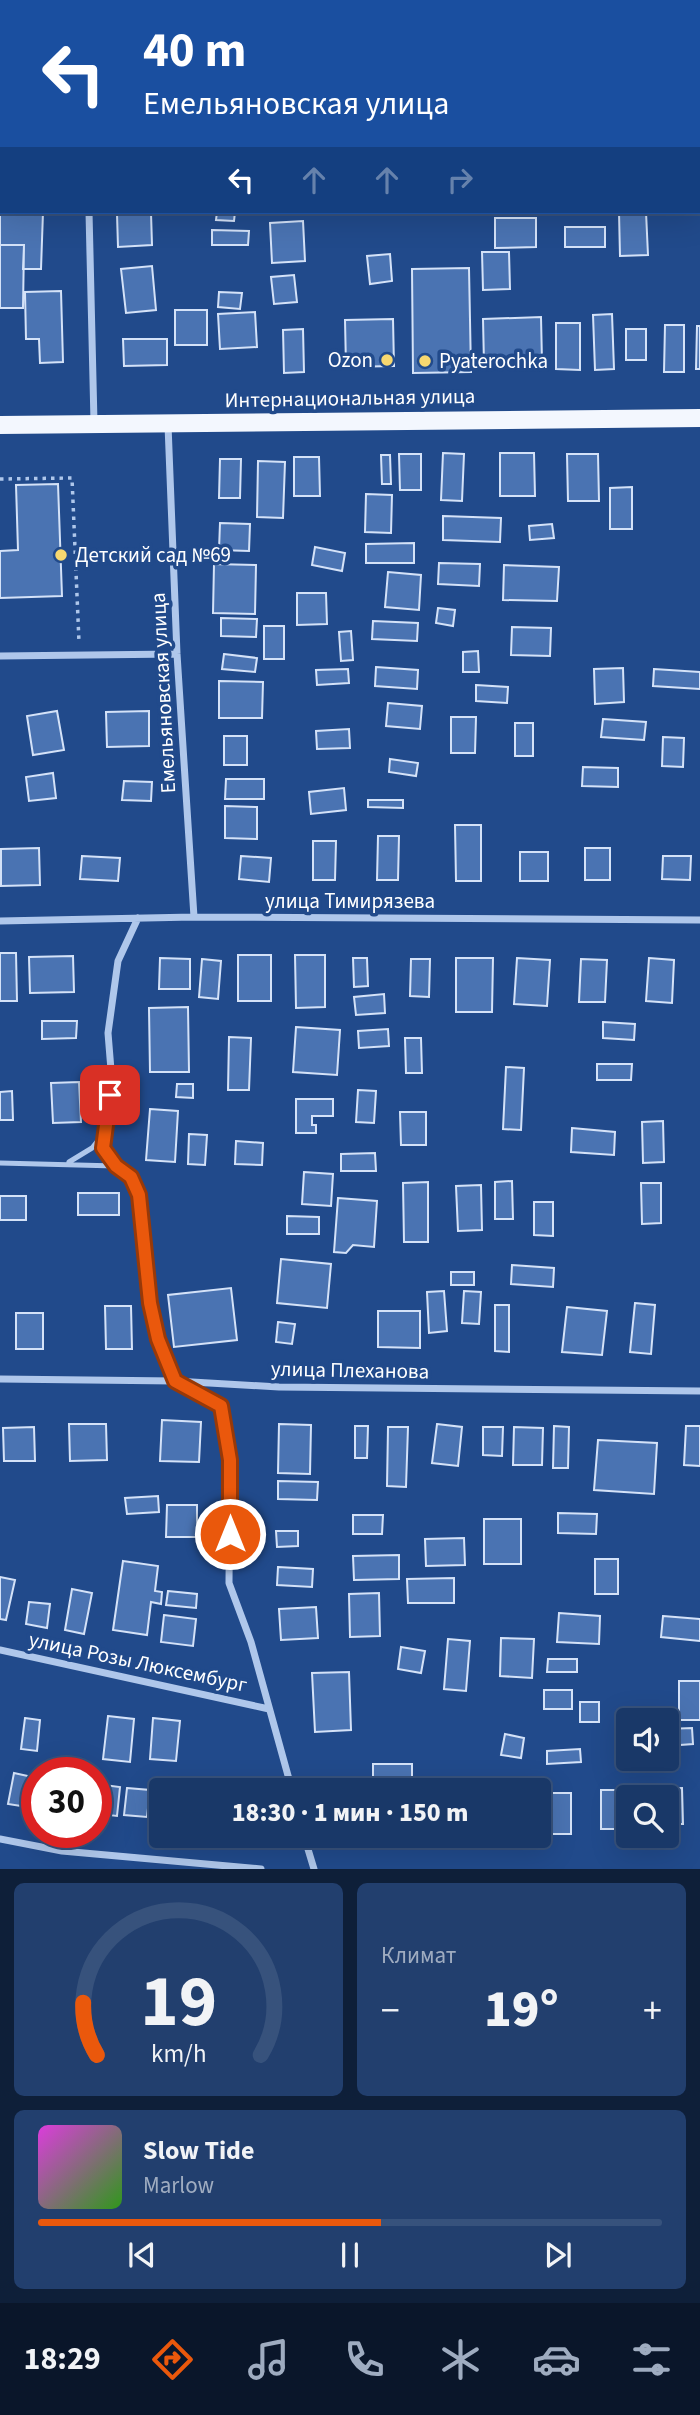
<!DOCTYPE html>
<html lang="ru">
<meta charset="utf-8">
<style>
body{margin:0;font-family:"Source Sans 3",sans-serif;background:#223f6e;color:#f1f3f6;height:100vh;display:flex;flex-direction:column;font-size:26px;white-space:nowrap}
*{box-sizing:border-box;margin:0}
p{font-size:23px;color:#9facc0}
.icon{flex:none;width:38px;height:38px;fill:none;stroke:currentColor;stroke-width:2;stroke-linecap:round;stroke-linejoin:round}
.map{position:relative;height:1869px;overflow:hidden}
.sheet{display:flex;flex-direction:column;gap:14px;padding:14px;background:#0e1f39;flex:1}
.sheet>*{flex:none}
.top-card{position:absolute;left:0px;top:0px;width:700px;height:214px;box-shadow:0 7px 28px #0002,0 0 0 2px #37527c;background:#1a4fa0;color:#fff;overflow:hidden}
.buttons{position:absolute;left:616px;top:1708px;display:grid;gap:14px}
.buttons a{display:grid;place-items:center;width:63px;height:63px;border-radius:7px;background:#193868;box-shadow:0 7px 28px #0002,0 0 0 2px #37527c;font-size:35px}
.speed{position:absolute;left:21px;top:1757px;display:flex;gap:14px;font-size:35px;font-weight:700;text-align:center}
.speed>*{display:grid;place-content:center;width:91px;height:91px;border-radius:50%;background:#193868;box-shadow:0 7px 28px #0002,0 0 0 2px #37527c;line-height:1}
.speed .limit{border:10px solid #d22;background:#fff;color:#111}
.pin{position:absolute;display:grid;place-items:center;width:60px;height:60px;color:#fff;margin:-30px;border-radius:14px;box-shadow:0 4px 10px #0006}
.me{position:absolute;width:77px;margin:-38px;rotate:0deg;stroke-linejoin:round;filter:drop-shadow(0 0 5px #0008)}
.turn{display:flex;align-items:center;gap:24px;height:147px;padding:0 28px;font-size:32px}
.turn .icon{width:91px;height:91px;stroke-width:2.5}
.turn b{display:block;font-size:49px;line-height:60px}
.lanes{display:flex;align-items:center;height:66px;padding:0 28px;background:#0003;justify-content:center;gap:35px;direction:ltr}
.lanes .off{opacity:.35}
.big{font-size:52px;font-weight:800;line-height:1.1}
.sheet .tile{flex:1;display:flex;flex-direction:column;justify-content:center;gap:10px;min-width:0;padding:0 24px;border-radius:10px;background:#223f6e}
.sheet .dial{align-items:center;gap:0}
.dial svg{height:182px;overflow:visible;fill:none;stroke:#37527c;stroke-width:7;stroke-linecap:round;text-anchor:middle}
.dial text{fill:#f1f3f6;stroke:none}
.song{display:flex;align-items:center;gap:21px}
.cover{width:84px;height:84px;border-radius:10px;background:linear-gradient(135deg,hsl(300 70% 55%),hsl(110 70% 35%))}
.played{height:7px;border-radius:4px;background:linear-gradient(90deg,#ea580c 55%,#37527c 55%)}
.keys{display:flex;justify-content:space-around;direction:ltr}
.heat{display:flex;justify-content:space-between;align-items:center;font-size:38px;direction:ltr}
.sheet .tiles{flex:1;display:grid;gap:14px;grid-template-columns:1fr 1fr}
.tile:last-child{grid-column:span 2}
.trip{position:absolute;left:149px;top:1778px;width:402px;height:70px;border-radius:7px;background:#193868;box-shadow:0 7px 28px #0002,0 0 0 2px #37527c;font-weight:800;line-height:70px;text-align:center}
.dock{display:flex;height:112px;justify-content:space-around;align-items:center;background:#0a162a;color:#9facc0}
.dock .icon{width:49px;height:49px}
.dock .selected{color:#ea580c}
.dock b{font-size:32px;color:#f1f3f6}
.map>svg:first-child{display:block}
</style>
<div class="map">
<svg width="700" height="1869" viewBox="0 0 700 1869">
<rect width="100%" height="100%" fill="#214a8b"/>
<path fill="#4a73b2" stroke="#d4e2f8" stroke-width="2" d="M0 202 2 212H43L41 269H23L24 245H0Z
M217 212H235L234 221 216 220Z
M619 212H646L648 255 620 256Z
M151 213 152 245 118 247 117 214Z
M495 218H536V247L495 248Z
M303 221 305 261 272 263 270 223Z
M565 227H605V247H565Z
M212 230 249 231 248 245H212Z
M0 245H24L23 308H0Z
M482 252H509L510 289 483 290Z
M390 254 392 281 370 284 367 256Z
M152 266 156 310 126 313 121 269Z
M469 268 471 372 413 373 412 269Z
M294 275 297 302 274 304 271 277Z
M61 291 63 362 40 363 39 339H26L25 292Z
M219 292 242 293 240 309 218 307Z
M175 310H207V345H175Z
M255 312 257 347 220 349 218 314Z
M612 314 614 369 595 370 593 315Z
M541 317 542 362 484 364 483 319Z
M393 319 394 366 346 367 345 320Z
M556 323H580V370L556 369Z
M665 325H684V372H664Z
M697 326H700V369H696Z
M303 329 304 372 284 373 283 330Z
M626 329H646V360H626Z
M123 339H167V365L124 366Z
M443 453 464 454 462 501 441 500Z
M500 453H534L535 496H500Z
M399 454H421V490H400Z
M567 454H598L599 501H568Z
M381 455H390L391 484H382Z
M294 457H319L320 496H294Z
M220 459H241L240 498H219Z
M258 461 285 462 283 518 257 517Z
M58 484 62 596 0 598V551L18 550 16 485Z
M632 487V529H610V488Z
M366 494 392 495 391 533 365 532Z
M443 516 501 518 500 542 443 540Z
M220 523 250 524 249 551 219 550Z
M552 524 554 538 530 540 529 526Z
M414 543V563H366V544Z
M315 547 345 553 342 571 312 565Z
M439 563 480 564 479 586 438 584Z
M214 564 256 565 255 614 213 613Z
M504 565 559 567 557 601 503 600Z
M388 572 421 575 419 610 385 607Z
M297 593H326L327 624 297 625Z
M438 608 455 610 453 626 436 623Z
M221 618 257 619 256 637 221 636Z
M373 621 418 623 417 641 372 639Z
M264 626H284V659H264Z
M512 627 551 628 550 656 511 655Z
M351 631 353 660 341 661 339 632Z
M478 651 479 672H463V652Z
M224 654 257 658 255 672 222 669Z
M376 667 418 670 417 689 375 686Z
M623 668 624 702 595 704 594 669Z
M348 669 349 683 317 685 316 670Z
M654 669 700 672V689L653 686Z
M219 681 263 682 262 718H219Z
M476 685 508 687 507 703 476 701Z
M388 703 422 706 420 729 386 726Z
M57 711 64 750 33 755 27 716Z
M149 711V746L107 747 106 712Z
M451 717H476L475 753H451Z
M603 719 646 722 644 740 601 737Z
M515 723H533V756H515Z
M349 729 350 748 317 749 316 731Z
M224 736H247V765H224Z
M663 737 684 738 683 767 662 766Z
M390 759 418 763 416 776 389 772Z
M583 767 618 768V787L582 786Z
M53 773 56 798 29 801 26 777Z
M226 779H264V799H225Z
M124 781 152 782 151 801 122 800Z
M344 788 346 810 311 814 309 792Z
M368 800H403V808L368 807Z
M225 806 257 807V839L225 838Z
M455 825H481V881H456Z
M378 836H399L398 880H377Z
M313 841H336L335 880H313Z
M39 848 40 885 1 886V849Z
M585 848H610V880H585Z
M520 852H548V881H520Z
M82 856 120 858 118 881 80 879Z
M241 856 271 858 269 882 239 879Z
M663 856H691L690 880 662 879Z
M0 953H16L17 1001H0Z
M238 955H271V1001H238Z
M295 955H325V1007L296 1008Z
M73 956 74 992 30 993 29 957Z
M160 958 190 959V989H159Z
M353 958H367L368 986 354 987Z
M456 958H493L492 1012H456Z
M517 958 550 960 547 1006 514 1004Z
M649 958 674 960 672 1003 646 1001Z
M202 959 221 961 218 999 199 997Z
M411 959H430L429 997 410 996Z
M581 959 607 960 605 1002H579Z
M384 994 385 1013 356 1015 354 997Z
M188 1007 189 1072H150L149 1008Z
M42 1021H77L76 1038 42 1039Z
M603 1022 635 1024 634 1040 603 1038Z
M296 1027 340 1030 337 1075 293 1072Z
M388 1029 389 1046 359 1048 358 1031Z
M229 1037 251 1038 249 1090H228Z
M405 1038H421L422 1073H406Z
M597 1064H632L631 1080H597Z
M506 1067 524 1068 521 1130 503 1129Z
M79 1082 81 1122 53 1123 51 1083Z
M177 1084H193V1098L176 1097Z
M358 1090 376 1091 374 1123 356 1122Z
M12 1091 13 1120H0V1092Z
M296 1099H333V1116H312V1125H316V1133H296Z
M150 1109 178 1111 175 1162 146 1160Z
M400 1112H426V1145H401Z
M663 1121 664 1162 643 1163 642 1122Z
M572 1128 615 1132 614 1155 571 1152Z
M189 1134 207 1135 205 1165 188 1164Z
M236 1141 263 1143 262 1165 235 1164Z
M375 1153 376 1171H341V1154Z
M304 1172 333 1174 331 1206 302 1204Z
M512 1181 513 1219H495V1182Z
M428 1182V1242H404L403 1183Z
M641 1183H661V1223L642 1224Z
M481 1185 482 1230 458 1231 456 1186Z
M78 1193H119V1215H78Z
M0 1196H26V1220H0Z
M338 1198 377 1201 374 1247 353 1245 346 1253 334 1252Z
M534 1202H553V1236L534 1235Z
M287 1216 319 1217V1234H287Z
M281 1259 331 1264 327 1308 277 1303Z
M512 1265 554 1268 553 1287 511 1284Z
M451 1272H474V1285H451Z
M231 1288 237 1340 174 1347 168 1295Z
M444 1291 447 1331 429 1333 427 1292Z
M464 1291 481 1292 479 1324 462 1323Z
M635 1303 655 1305 651 1354 630 1352Z
M495 1305H509V1352L495 1351Z
M105 1306H131L132 1349H106Z
M567 1307 607 1311 602 1355 562 1352Z
M378 1311H420V1348L378 1347Z
M16 1313H43V1349H16Z
M278 1322 295 1324 292 1344 276 1342Z
M162 1420 201 1422 199 1462 160 1461Z
M69 1424H106L107 1460 70 1461Z
M279 1424 311 1425 310 1474 278 1473Z
M437 1424 462 1427 458 1466 432 1463Z
M355 1426H368L367 1458H355Z
M554 1426 569 1427 568 1468H553Z
M686 1426H700V1466L684 1465Z
M34 1427 35 1461H4L3 1428Z
M388 1427H408L406 1487 387 1486Z
M483 1427H503L502 1456 483 1455Z
M514 1427 543 1428 542 1465H513Z
M598 1440 657 1443 654 1494 594 1490Z
M278 1481 318 1482 317 1500 278 1499Z
M158 1496 159 1512 127 1514 125 1498Z
M167 1505H197V1537H166Z
M558 1513 597 1514 596 1534 558 1533Z
M353 1515H383L382 1534H353Z
M484 1519H521V1564H484Z
M276 1531H298V1546L277 1547Z
M464 1538 465 1565 426 1566 425 1539Z
M399 1555V1579L354 1580 353 1556Z
M595 1559H618V1594H595Z
M123 1561 158 1566 155 1591 162 1592 161 1604 151 1602 147 1635 113 1630Z
M278 1567 313 1569 312 1587 277 1585Z
M0 1577 15 1580 6 1620 0 1619Z
M454 1578V1603H408L407 1579Z
M72 1589 92 1593 84 1634 65 1630Z
M168 1591 197 1594 196 1608 166 1605Z
M379 1593 380 1636 350 1637 349 1594Z
M29 1602 50 1604 47 1628 26 1624Z
M316 1607 318 1638 281 1640 279 1609Z
M559 1613 600 1616 599 1644 557 1642Z
M164 1615 196 1619 193 1646 161 1642Z
M663 1616 700 1619V1641L661 1637Z
M501 1638 534 1639 532 1678 500 1676Z
M448 1639 470 1641 466 1691 444 1689Z
M401 1647 425 1651 421 1673 398 1669Z
M548 1659H577V1672H547Z
M349 1672 351 1730 315 1732 312 1673Z
M679 1681H700V1720H679Z
M544 1690H572V1709H544Z
M580 1702H599V1722H580Z
M108 1716 134 1719 130 1762 103 1759Z
M25 1718 40 1720 37 1751 21 1749Z
M153 1718 180 1721 176 1761 150 1759Z
M692 1728 693 1744 667 1746V1729Z
M505 1734 524 1738 521 1758 501 1755Z
M580 1749 581 1762 547 1764V1751Z
M373 1764H412V1790H373Z
M62 1765 89 1769V1773H61Z
M14 1773 37 1778 34 1808 8 1804Z
M422 1780H439L438 1790H422Z
M104 1785 120 1787 117 1816 100 1814Z
M127 1788 150 1790 147 1817 124 1815Z
M682 1788 683 1824H667V1797H662V1789Z
M601 1790H627V1829H601Z
M543 1793H571V1834H543Z"/>
<g fill="none" stroke-linecap="round" stroke-linejoin="round">
<path stroke="#afc7eb" stroke-width="3.5" stroke-dasharray="3.5 5" stroke-linecap="butt" d="M0 479 72 478 79 642"/>
<path stroke="#afc7eb" stroke-width="5" d="M69 1162 92 1148 104 1133
M0 1163 116 1166"/>
<path stroke="#afc7eb" stroke-width="7" d="M84 0V2
M89 212 94 422
M168 425 177 654 194 917
M0 656 177 654
M138 918 118 961 108 1033 111 1070 108 1120 103 1148 116 1166 131 1177 140 1195 150 1303 158 1339 175 1381 221 1407 230 1460 229 1583 251 1642 292 1790
M0 921 194 917 700 920
M0 1379 175 1381 279 1387 700 1391
M0 1650 269 1709
M304 1836 314 1869
M0 1839 62 1851 261 1869"/>
<path stroke="#f3f7fe" stroke-width="18" d="M0 425 700 418"/>
</g>
<g fill="none" stroke-linecap="round" stroke-linejoin="round">
<defs>
<path id="route" d="M110 1095 103 1148 116 1166 131 1177 139 1195 150 1303 158 1339 175 1381 221 1406 230 1460V1534"/>
</defs>
<use href="#route" stroke="#983908" stroke-width="18"/>
<use href="#route" stroke="#ea580c" stroke-width="12"/>
</g>
<g fill="#f7d870" stroke="#214a8b" stroke-width="2.5">
<circle cx="387" cy="360" r="7"/>
<circle cx="425" cy="361" r="7"/>
<circle cx="61" cy="555" r="7"/>
</g>
<g text-anchor="middle" stroke-width="7" stroke-linejoin="round" paint-order="stroke">
<g font-size="21" fill="#fff" stroke="#214a8b" text-anchor="start">
<text x="373" y="367" text-anchor="end">Ozon</text>
<text x="439" y="368">Pyaterochka</text>
<text x="75" y="562">Детский сад №69</text>
</g>
<g font-size="21" fill="#fff" stroke="#214a8b">
<text transform="translate(350 398) rotate(-1)" y="7">Интернациональная улица</text>
<text transform="translate(163 693) rotate(-93)" y="7">Емельяновская улица</text>
<text x="350" y="908">улица Тимирязева</text>
<text transform="translate(350 1370) rotate(1)" y="7">улица Плеханова</text>
<text transform="translate(138 1662) rotate(12)" y="7">улица Розы Люксембург</text>
</g>
</g>
</svg>
<div class="buttons">
<a><svg class="icon" aria-label="sound" viewBox="0 0 24 24"><path d="M4 9h4l5-4v14l-5-4H4zM17 9q2 3 0 6"/></svg></a>
<a><svg class="icon" aria-label="search" viewBox="0 0 24 24"><circle cx="10" cy="10" r="6"/><path d="M15 15l6 6"/></svg></a>
</div>
<div class="speed"><div class="limit">30</div></div>
<div class="pin" style="left:110px;top:1095px;background:#d93025"><svg class="icon" aria-label="arrive" viewBox="0 0 24 24"><path d="M6 21V4h12l-3 4 3 4H6"/></svg></div>
<svg class="me" style="left:230px;top:1534px" viewBox="-20 -20 40 40"><circle r="17" fill="#ea580c" stroke="#fff" stroke-width="3"/><path d="M0-11L8 9 0 5-8 9z" fill="#fff"/></svg>
<div class="trip">18:30 · 1 мин · 150 m</div>
<div class="top-card">
<div class="turn"><svg class="icon" aria-label="left" viewBox="0 0 24 24"><path d="M17 20v-9H6M10 6l-5 5 5 5"/></svg><div><b>40 m</b>Емельяновская улица</div></div>
<div class="lanes"><svg class="icon" aria-label="left" viewBox="0 0 24 24"><path d="M17 20v-9H6M10 6l-5 5 5 5"/></svg><svg class="icon off" aria-label="ahead" viewBox="0 0 24 24"><path d="M12 20V5M6 11l6-6 6 6"/></svg><svg class="icon off" aria-label="ahead" viewBox="0 0 24 24"><path d="M12 20V5M6 11l6-6 6 6"/></svg><svg class="icon off" aria-label="right" viewBox="0 0 24 24"><path d="M7 20v-9h11M14 6l5 5-5 5"/></svg></div>
</div>
</div>
<section class="sheet">
<div class="tiles">
<div class="tile dial"><svg viewBox="0 0 100 80">
<path d="M14 69A42 42 0 1 1 86 69"/>
<path d="M14 69A42 42 0 0 1 8 46" stroke="#ea580c"/>
<text x="50" y="56" font-size="32" font-weight="700">19</text>
<text x="50" y="72" font-size="11">km/h</text>
</svg></div>
<div class="tile"><p>Климат</p>
<div class="heat"><a>−</a><b class="big">19°</b><a>+</a></div>
</div>
<div class="tile">
<div class="song"><i class="cover"></i><div><b>Slow Tide</b><p>Marlow</p></div></div>
<div class="played"></div>
<div class="keys"><svg class="icon" aria-label="previous" viewBox="0 0 24 24"><path d="M18 5L8 12l10 7zM5 5v14"/></svg><svg class="icon" aria-label="pause" viewBox="0 0 24 24"><path d="M8 5v14M16 5v14"/></svg><svg class="icon" aria-label="next" viewBox="0 0 24 24"><path d="M6 5l10 7-10 7zM19 5v14"/></svg></div>
</div>
</div>
</section>
<nav class="dock">
<b>18:29</b>
<svg class="icon selected" aria-label="directions" viewBox="0 0 24 24"><path d="M12 3l9 9-9 9-9-9zM9 14v-3h6M13 9l2 2-2 2"/></svg>
<svg class="icon" aria-label="music" viewBox="0 0 24 24"><path d="M9 18V5l10-2v13"/><circle cx="6" cy="18" r="3"/><circle cx="16" cy="16" r="3"/></svg>
<svg class="icon" aria-label="phone" viewBox="0 0 24 24"><path d="M5 4h4l2 5-3 2q2 4 5 5l2-3 5 2v4C11 20 4 13 5 4z"/></svg>
<svg class="icon" aria-label="climate" viewBox="0 0 24 24"><path d="M12 3v18M4 7l16 10M4 17L20 7"/></svg>
<svg class="icon" aria-label="car" viewBox="0 0 24 24"><path d="M5 17H2v-5l4-1 3-4h7l3 4 3 1v5h-3M9 17h6M6 11h13"/><circle cx="7" cy="17" r="2"/><circle cx="17" cy="17" r="2"/></svg>
<svg class="icon" aria-label="filters" viewBox="0 0 24 24"><path d="M4 7h16M4 17h16"/><circle cx="9" cy="7" r="2"/><circle cx="15" cy="17" r="2"/></svg>
</nav>
